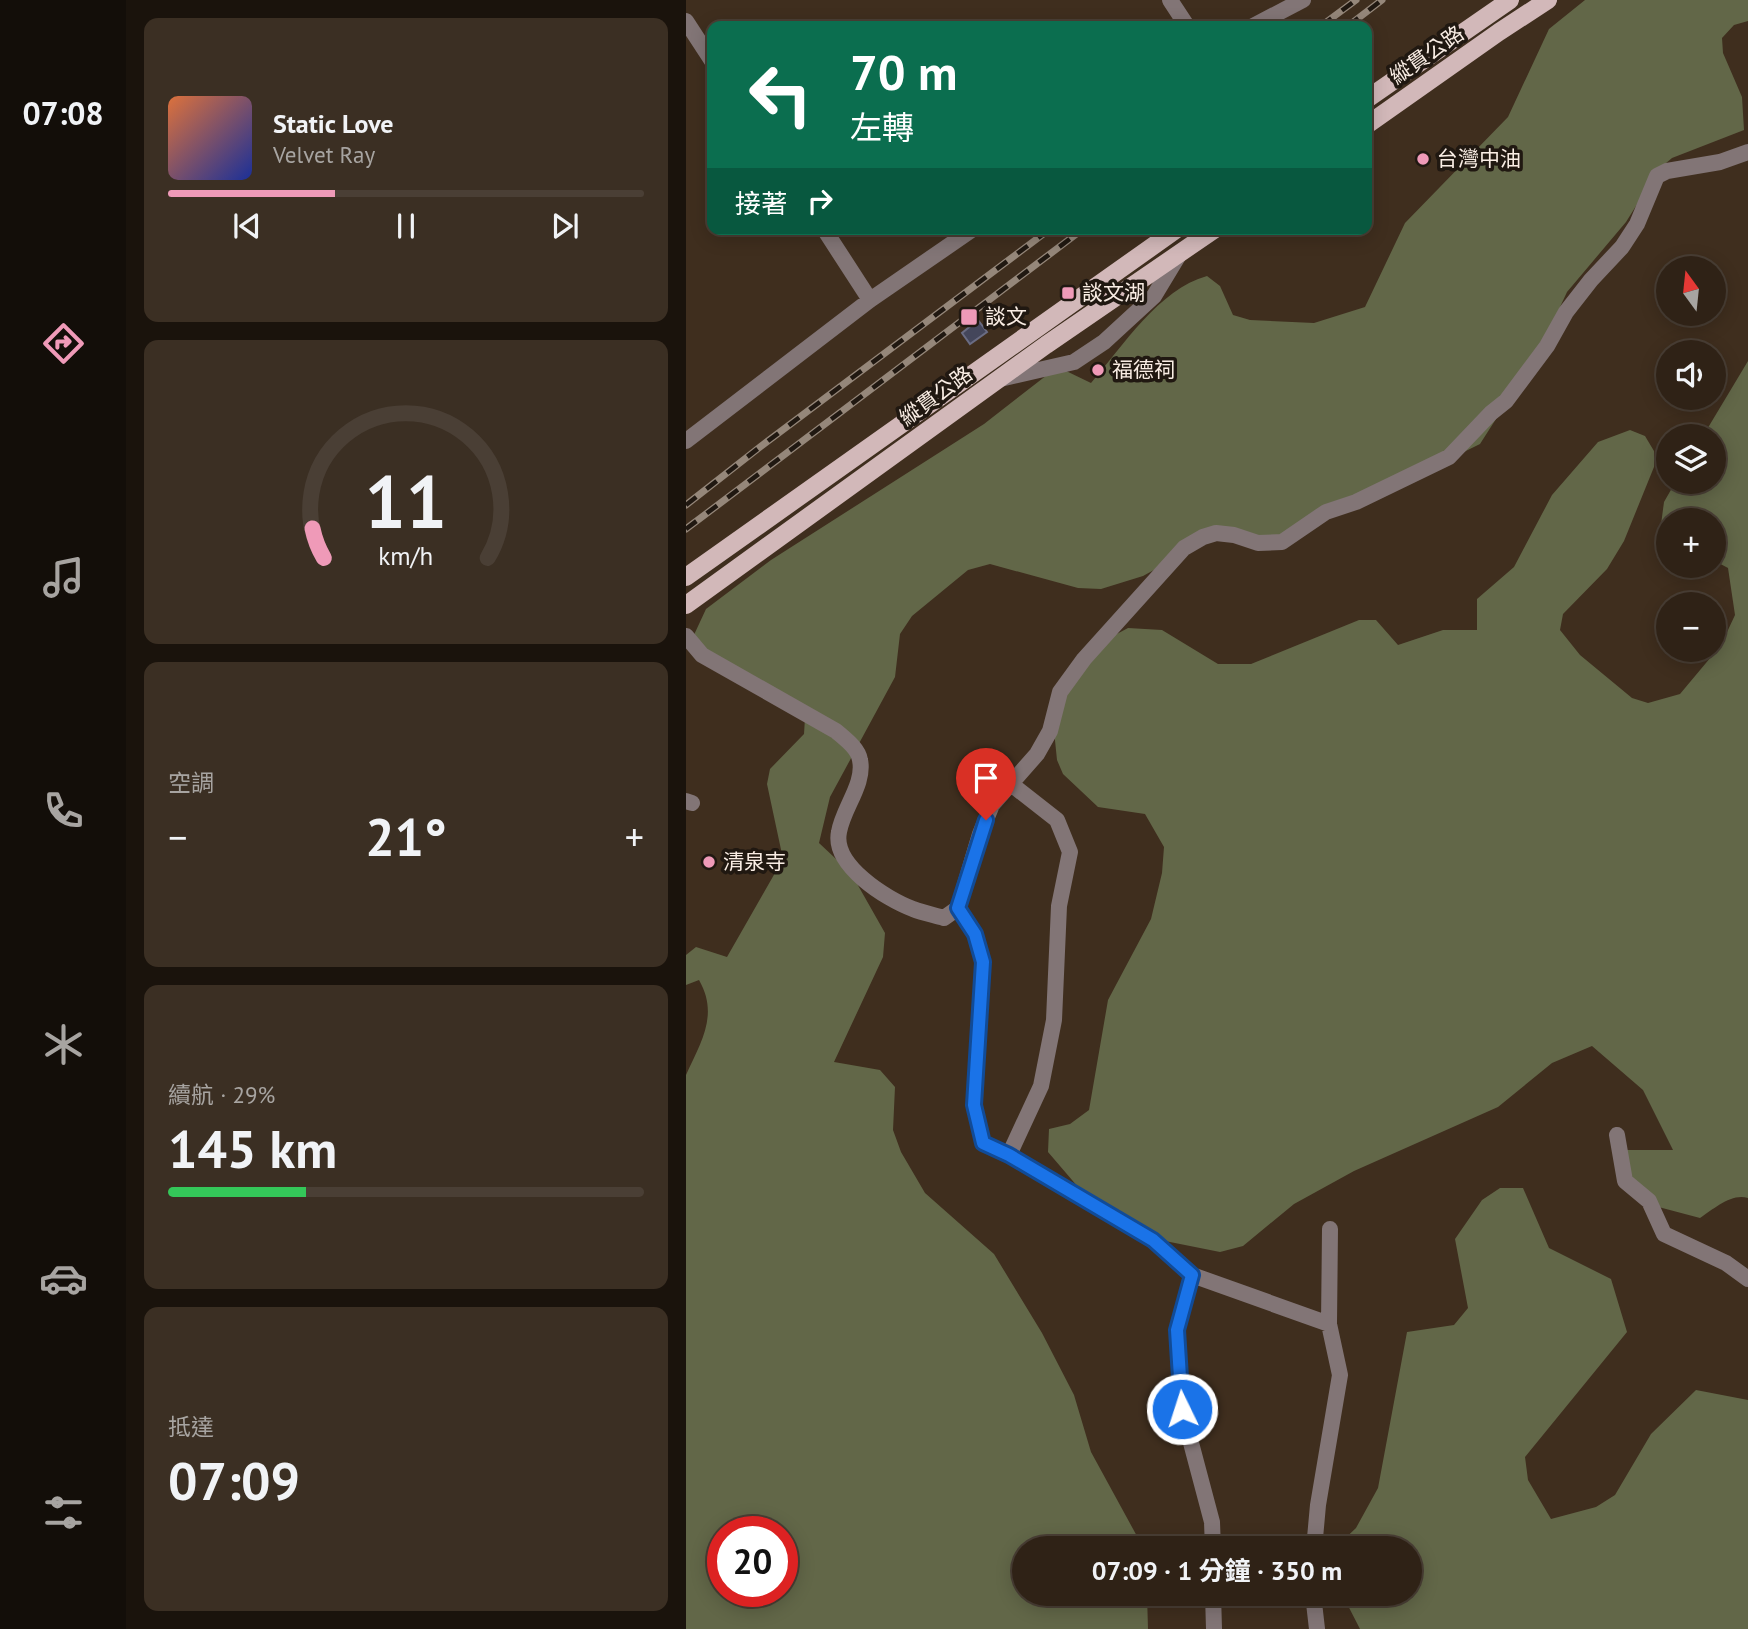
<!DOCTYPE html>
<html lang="zh-TW">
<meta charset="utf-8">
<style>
body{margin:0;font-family:"PT Sans","Noto Sans TC",sans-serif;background:#3b2f23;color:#f1f3f6;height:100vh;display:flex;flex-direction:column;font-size:26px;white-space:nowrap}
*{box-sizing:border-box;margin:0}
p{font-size:23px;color:#a7a4a1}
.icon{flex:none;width:38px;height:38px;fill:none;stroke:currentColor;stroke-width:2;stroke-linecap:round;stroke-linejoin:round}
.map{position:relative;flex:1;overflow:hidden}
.panel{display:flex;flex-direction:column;gap:18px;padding:18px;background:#1a130c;width:560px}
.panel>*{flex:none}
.guide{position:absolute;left:21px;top:21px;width:665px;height:214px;border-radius:14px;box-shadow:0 4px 18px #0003,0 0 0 2px #4a3f35;background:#0b6e4f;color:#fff;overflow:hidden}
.needle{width:46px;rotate:345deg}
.tools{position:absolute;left:970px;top:256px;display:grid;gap:14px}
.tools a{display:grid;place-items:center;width:70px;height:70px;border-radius:50%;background:#2f2216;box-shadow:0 4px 18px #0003,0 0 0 2px #4a3f35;font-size:35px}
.speed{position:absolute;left:21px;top:1516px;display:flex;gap:14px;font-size:35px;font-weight:700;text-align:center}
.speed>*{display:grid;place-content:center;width:91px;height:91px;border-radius:50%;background:#2f2216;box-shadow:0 4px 18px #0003,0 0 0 2px #4a3f35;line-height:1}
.speed .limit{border:10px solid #d22;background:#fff;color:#111}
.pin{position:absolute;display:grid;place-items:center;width:60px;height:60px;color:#fff;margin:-72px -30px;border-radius:50% 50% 50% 0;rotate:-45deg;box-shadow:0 0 7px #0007}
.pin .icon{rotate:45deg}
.me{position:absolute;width:77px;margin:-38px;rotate:356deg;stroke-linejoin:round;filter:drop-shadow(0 0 5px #0008)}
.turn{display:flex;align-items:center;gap:24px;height:147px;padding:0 28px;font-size:32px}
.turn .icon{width:91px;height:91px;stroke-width:2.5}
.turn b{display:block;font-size:49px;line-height:60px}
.then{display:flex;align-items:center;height:66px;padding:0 28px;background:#0003;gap:14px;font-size:26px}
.big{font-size:52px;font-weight:700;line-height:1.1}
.panel .tile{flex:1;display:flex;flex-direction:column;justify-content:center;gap:10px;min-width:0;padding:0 24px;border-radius:14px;background:#3b2f23}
.panel .dial{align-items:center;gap:0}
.dial svg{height:182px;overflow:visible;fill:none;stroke:#4a3f35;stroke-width:7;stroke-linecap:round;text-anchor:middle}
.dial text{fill:#f1f3f6;stroke:none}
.song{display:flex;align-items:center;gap:21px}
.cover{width:84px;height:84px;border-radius:10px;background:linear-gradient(135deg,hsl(20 70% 55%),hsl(230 70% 35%))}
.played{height:7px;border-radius:4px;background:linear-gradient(90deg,#ef9ab8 35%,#4a3f35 35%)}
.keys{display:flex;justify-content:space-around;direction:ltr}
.heat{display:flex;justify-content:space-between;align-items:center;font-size:38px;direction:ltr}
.charge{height:10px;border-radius:5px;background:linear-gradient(90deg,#34c759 29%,#4a3f35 0)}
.trip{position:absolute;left:326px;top:1536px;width:410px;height:70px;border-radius:35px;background:#2f2216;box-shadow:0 4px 18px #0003,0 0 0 2px #4a3f35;font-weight:700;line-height:70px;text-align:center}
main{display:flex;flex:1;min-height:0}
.menu{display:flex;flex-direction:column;width:126px;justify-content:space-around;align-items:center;background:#130e09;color:#a7a4a1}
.menu .icon{width:49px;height:49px}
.menu .active{color:#ef9ab8}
.menu b{font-size:32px;color:#f1f3f6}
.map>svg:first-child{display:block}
</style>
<main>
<nav class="menu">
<b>07:08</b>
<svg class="icon active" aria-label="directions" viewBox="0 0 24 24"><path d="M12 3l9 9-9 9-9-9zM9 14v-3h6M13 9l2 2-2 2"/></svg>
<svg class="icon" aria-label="music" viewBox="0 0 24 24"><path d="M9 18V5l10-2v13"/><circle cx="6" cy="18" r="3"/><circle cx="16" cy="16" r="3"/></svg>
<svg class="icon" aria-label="phone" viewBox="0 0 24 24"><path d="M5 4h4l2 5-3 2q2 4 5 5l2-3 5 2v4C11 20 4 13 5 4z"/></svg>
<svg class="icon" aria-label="climate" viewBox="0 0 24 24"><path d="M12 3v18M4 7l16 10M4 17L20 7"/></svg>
<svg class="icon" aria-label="car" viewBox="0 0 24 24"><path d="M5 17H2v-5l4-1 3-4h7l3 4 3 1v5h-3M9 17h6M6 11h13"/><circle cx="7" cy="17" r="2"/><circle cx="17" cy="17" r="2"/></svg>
<svg class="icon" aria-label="filters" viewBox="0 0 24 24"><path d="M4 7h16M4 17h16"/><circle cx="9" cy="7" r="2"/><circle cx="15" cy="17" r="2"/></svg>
</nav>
<section class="panel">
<div class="tile">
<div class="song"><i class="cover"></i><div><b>Static Love</b><p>Velvet Ray</p></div></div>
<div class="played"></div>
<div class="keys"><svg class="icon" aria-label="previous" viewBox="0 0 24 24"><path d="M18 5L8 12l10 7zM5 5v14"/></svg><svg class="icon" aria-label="pause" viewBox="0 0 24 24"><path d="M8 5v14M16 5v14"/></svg><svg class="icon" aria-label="next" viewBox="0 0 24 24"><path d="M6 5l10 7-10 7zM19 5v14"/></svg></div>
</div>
<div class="tile dial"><svg viewBox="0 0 100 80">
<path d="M14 69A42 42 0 1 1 86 69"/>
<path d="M14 69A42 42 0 0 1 9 56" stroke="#ef9ab8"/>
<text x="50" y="56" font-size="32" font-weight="700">11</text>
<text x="50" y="72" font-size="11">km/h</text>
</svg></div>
<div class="tile"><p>空調</p>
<div class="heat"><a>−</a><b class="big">21°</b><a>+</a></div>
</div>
<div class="tile"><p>續航 · 29%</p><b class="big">145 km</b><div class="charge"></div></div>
<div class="tile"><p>抵達</p><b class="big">07:09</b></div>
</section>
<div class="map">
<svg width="1062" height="1629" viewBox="0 0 1062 1629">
<rect width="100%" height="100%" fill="#3f2e1e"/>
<path fill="#626748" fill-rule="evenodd" d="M899 0H1062V21L1048 25 1036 38 1037 53 1056 97 1058 130 986 158 973 169 940 222 881 292 854 350 794 444 719 481 639 507 603 541 526 528 477 565 457 576 415 589 392 588 304 564 282 570 226 616 214 634 209 677 144 797 133 843 165 873 199 933 197 957 148 1062 194 1070 209 1087 207 1130 215 1152 239 1193 308 1254 356 1333 388 1395 405 1452 458 1549H338V1594H461L462 1629H0V1075C15 1042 33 1015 13 980L0 985V955L10 947 41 957 97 859 81 784 84 769 118 734 119 718 30 658 7 637 20 609 85 560 298 424 361 375 376 369 405 383C437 346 473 289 521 276L534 286 547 315 564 320 628 323 679 307 719 223 822 117 863 29ZM37 1531H96V1591H37Z
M1062 361V1198C1045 1193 1028 1209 1014 1218L965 1205 948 1190 940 1150H987L957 1090 906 1046 866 1063 812 1107 668 1171 608 1204 557 1246 534 1252 469 1239 392 1187 362 1152 363 1129 384 1124 403 1110 422 1000 465 919 476 873 478 847 459 814 412 807 377 774 371 760 366 711 414 643 442 628 476 630 532 664H565L673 620H690L712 645 757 630H791V599L828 567 866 495 912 442 944 430 959 436 968 451V467L938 541 921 569 877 614 874 630 894 655 946 698 962 703 994 694 1035 645 1049 615 1042 568 1027 560V520H982V537L974 532 978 502 990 481H1027V436H1017Z
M814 1188H837L863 1248 925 1279 941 1332 839 1457 842 1480 865 1519 910 1507 929 1495 965 1434 1010 1390 1062 1400V1629H674L656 1594H723V1549H648L670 1528 692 1488 721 1332 768 1325 782 1308 769 1239 796 1200Z"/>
<path fill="#44465b" stroke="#6a6c83" stroke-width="2" d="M292 320 301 332 284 344 276 333Z"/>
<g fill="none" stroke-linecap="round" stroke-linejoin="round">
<path stroke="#827576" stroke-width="16" d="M484 0 501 26
M0 21 26 61
M567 26 617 0
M138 229 184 300
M314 379 388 362 418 342 468 296 494 253
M0 441 184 300 287 229
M0 636 16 655 150 731C159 739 172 748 174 760 179 784 157 808 153 832 146 865 200 899 227 909 237 913 248 915 258 918L272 908 294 834 306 805 351 754 364 731 374 692 398 659 498 548 517 537 530 533 548 535 572 543 596 542 640 512 670 502 763 457 805 413 820 401 861 346 880 312 905 280 936 247 951 224 971 176 981 171 1034 162 1062 152
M0 801 6 803
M272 908 289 934 297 962 288 1106 297 1143 323 1155 467 1240 506 1275 643 1324
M931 1135 939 1181 963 1201 978 1234 1040 1263 1062 1279
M323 1155 355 1086 368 1020 373 906 384 852 371 820 325 784
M506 1275 491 1330 496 1409 526 1522 527 1549
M628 1549 632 1505 654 1375 643 1324 644 1229
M527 1594 528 1629
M627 1594 631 1629"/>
<path stroke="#d2b8b9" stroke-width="18" d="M681 99 824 0
M681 125 813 32 862 0
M0 577 491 229
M0 605 360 345 529 229"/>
<defs>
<path id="rail" d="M635 26 670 0
M662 26 696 0
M0 505 74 447 364 229
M0 529 397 229"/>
</defs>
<use href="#rail" stroke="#95877a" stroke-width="7"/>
<use href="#rail" stroke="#201811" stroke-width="4.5" stroke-dasharray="13" stroke-linecap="butt"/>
</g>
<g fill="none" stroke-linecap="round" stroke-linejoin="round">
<defs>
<path id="route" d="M300 820 272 908 289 934 297 962 288 1105 297 1143 323 1155 467 1240 506 1275 491 1330 496 1409"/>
</defs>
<use href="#route" stroke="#114b97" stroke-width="18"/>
<use href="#route" stroke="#1a73e8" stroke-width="12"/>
</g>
<g fill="#ef9ab8" stroke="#201811" stroke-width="2.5">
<circle cx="737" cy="159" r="7"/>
<rect x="375" y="286" width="14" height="14" rx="3.5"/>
<rect x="274" y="308" width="18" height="18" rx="3.5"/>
<circle cx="412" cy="370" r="7"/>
<circle cx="23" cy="862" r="7"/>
</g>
<g text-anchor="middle" stroke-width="7" stroke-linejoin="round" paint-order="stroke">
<g font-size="21" fill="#f9ede4" stroke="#201811">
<text transform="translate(741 55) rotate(-35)" y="7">縱貫公路</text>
<text transform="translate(250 396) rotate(-36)" y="7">縱貫公路</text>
</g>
<g font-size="21" fill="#f9ede4" stroke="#201811" text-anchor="start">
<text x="751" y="166">台灣中油</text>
<text x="396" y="300">談文湖</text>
<text x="299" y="324">談文</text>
<text x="426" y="377">福德祠</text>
<text x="37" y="869">清泉寺</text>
</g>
</g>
</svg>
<div class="tools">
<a><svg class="needle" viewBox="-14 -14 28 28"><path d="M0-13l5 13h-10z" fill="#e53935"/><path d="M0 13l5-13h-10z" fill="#a7a4a1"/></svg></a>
<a><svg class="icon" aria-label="sound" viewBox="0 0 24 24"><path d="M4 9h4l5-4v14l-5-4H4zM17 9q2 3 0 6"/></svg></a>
<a><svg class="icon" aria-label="layers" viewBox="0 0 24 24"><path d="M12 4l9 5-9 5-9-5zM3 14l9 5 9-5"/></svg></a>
<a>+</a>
<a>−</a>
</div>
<div class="speed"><div class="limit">20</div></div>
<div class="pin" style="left:300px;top:820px;background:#d93025"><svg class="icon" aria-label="arrive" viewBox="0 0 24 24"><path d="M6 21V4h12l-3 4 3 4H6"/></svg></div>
<svg class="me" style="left:496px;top:1409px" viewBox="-20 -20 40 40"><circle r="17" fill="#1a73e8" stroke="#fff" stroke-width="3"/><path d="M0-11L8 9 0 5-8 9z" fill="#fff"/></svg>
<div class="trip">07:09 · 1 分鐘 · 350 m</div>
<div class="guide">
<div class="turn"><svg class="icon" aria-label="left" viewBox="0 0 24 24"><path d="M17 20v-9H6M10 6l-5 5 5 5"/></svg><div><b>70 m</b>左轉</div></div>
<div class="then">接著<svg class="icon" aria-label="right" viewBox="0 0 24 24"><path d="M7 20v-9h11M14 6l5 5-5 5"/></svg></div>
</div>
</div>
</main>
